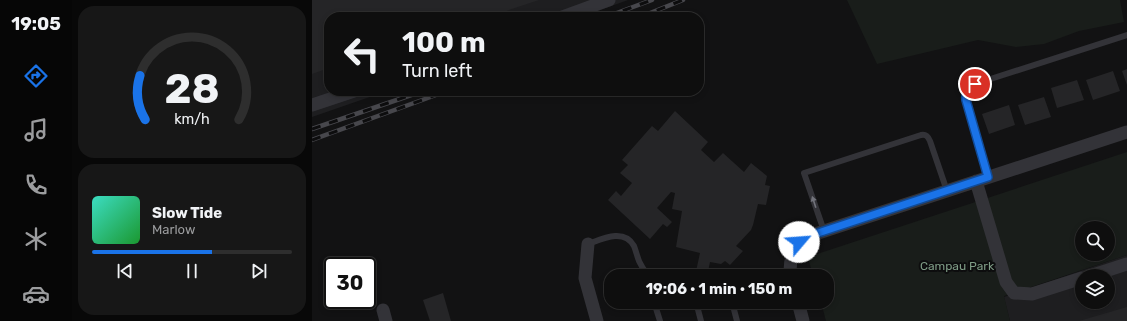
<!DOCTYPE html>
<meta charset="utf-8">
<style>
body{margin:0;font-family:Rubik,sans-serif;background:#171717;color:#f1f3f6;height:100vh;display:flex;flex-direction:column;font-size:15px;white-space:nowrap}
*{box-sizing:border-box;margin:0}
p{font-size:13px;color:#9b9c9e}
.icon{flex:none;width:22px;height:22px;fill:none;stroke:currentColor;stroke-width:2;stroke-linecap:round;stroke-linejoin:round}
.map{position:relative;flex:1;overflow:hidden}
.side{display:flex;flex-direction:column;gap:6px;padding:6px;background:#080808;width:240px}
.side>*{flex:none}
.banner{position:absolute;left:12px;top:12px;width:380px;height:84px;border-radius:16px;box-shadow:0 2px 6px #0003,0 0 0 1px #2e2e2e;background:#0e0e0e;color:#f1f3f6;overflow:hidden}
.buttons{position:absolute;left:763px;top:221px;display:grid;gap:8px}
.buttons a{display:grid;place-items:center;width:40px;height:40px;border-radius:50%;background:#0e0e0e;box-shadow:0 2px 6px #0003,0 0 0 1px #2e2e2e;font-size:20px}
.speed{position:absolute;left:12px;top:257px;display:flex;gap:8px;font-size:20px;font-weight:700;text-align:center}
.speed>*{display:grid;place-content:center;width:52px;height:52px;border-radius:50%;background:#0e0e0e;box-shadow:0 2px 6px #0003,0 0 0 1px #2e2e2e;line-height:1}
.speed .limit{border:2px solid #111;border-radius:6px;background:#fff;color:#111}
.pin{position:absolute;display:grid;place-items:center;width:34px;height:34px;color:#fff;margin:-17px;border:2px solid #fff;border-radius:50%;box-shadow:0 1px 4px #0007}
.me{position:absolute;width:44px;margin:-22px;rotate:63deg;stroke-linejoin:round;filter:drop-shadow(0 0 3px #0008)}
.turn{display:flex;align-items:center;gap:14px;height:84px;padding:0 12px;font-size:18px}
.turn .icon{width:52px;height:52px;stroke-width:2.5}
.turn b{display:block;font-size:28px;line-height:34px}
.side .card{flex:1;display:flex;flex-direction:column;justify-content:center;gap:6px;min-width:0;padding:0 14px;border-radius:16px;background:#171717}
.side .dial{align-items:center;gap:0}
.dial svg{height:104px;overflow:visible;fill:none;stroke:#2e2e2e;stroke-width:7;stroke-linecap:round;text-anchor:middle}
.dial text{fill:#f1f3f6;stroke:none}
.song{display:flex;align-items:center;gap:12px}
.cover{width:48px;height:48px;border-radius:6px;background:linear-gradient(135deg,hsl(170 70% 55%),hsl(130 70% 35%))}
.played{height:4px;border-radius:2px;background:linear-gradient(90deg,#1a73e8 60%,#2e2e2e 60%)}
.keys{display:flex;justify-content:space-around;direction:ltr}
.trip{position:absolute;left:292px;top:269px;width:230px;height:40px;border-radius:16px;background:#0e0e0e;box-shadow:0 2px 6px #0003,0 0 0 1px #2e2e2e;font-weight:700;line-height:40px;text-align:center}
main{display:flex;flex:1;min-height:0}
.dock{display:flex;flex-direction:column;width:72px;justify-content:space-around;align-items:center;background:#060606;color:#9b9c9e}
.dock .icon{width:28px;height:28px}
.dock .current{color:#1a73e8}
.dock b{font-size:18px;color:#f1f3f6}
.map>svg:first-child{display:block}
</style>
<main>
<nav class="dock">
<b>19:05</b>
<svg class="icon current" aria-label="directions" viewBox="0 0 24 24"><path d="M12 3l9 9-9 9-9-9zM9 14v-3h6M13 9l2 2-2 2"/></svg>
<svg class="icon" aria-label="music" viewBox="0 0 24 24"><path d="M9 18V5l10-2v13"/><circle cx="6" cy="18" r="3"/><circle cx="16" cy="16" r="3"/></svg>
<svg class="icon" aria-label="phone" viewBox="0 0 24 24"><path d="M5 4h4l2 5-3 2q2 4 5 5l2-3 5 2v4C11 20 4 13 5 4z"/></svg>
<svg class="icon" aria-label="climate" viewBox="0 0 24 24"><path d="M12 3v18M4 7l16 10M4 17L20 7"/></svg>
<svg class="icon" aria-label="car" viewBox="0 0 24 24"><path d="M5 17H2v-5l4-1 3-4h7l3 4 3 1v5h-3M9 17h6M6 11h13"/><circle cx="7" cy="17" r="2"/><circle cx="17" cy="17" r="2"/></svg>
</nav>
<section class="side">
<div class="card dial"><svg viewBox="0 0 100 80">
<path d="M14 69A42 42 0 1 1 86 69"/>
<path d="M14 69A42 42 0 0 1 10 35" stroke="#1a73e8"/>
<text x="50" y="56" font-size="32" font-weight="700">28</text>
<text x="50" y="72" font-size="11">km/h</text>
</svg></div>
<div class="card">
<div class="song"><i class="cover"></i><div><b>Slow Tide</b><p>Marlow</p></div></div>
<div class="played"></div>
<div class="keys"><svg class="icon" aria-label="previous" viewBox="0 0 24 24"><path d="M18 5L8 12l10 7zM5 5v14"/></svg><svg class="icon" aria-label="pause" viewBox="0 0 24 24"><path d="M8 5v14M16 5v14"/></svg><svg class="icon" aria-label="next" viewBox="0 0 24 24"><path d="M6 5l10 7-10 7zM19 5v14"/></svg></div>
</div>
</section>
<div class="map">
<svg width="815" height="321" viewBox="0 0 815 321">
<rect width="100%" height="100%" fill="#121213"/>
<path fill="#1e1e20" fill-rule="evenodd" d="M0 0H316L269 17H17V91H75L0 117Z
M815 255V321H698L692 297ZM770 276H796V302H770Z"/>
<path fill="#191d1a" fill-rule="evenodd" d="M535 0H808L812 22 767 31 732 44 704 47 666 40 565 64Z
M815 152V255L692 296 698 321H514L509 302H515V276H501L496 257ZM770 228H796V254H770Z"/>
<path fill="#252527" d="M0 0H227L176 17H17V68L0 74Z
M815 69V85L810 71Z
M801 71 808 91 781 100 774 80Z
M765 80 772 100 745 108 739 88Z
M732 97 739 117 713 125 706 105Z
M697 105 703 125 677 134 670 114Z
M363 111 396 142 389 150 402 162 411 153 432 172 439 163 455 176 453 185 458 186 454 205 446 204 441 225 439 230 424 246 431 251 418 265 413 261 409 264 398 262 395 276H383L388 253 364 247 370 211 360 209 363 193 359 192 345 208 360 222 355 227 351 224 338 239 296 200 304 191 309 196 320 183 308 173 316 165 310 160 340 126 346 131Z
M131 293 139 321H118L111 300Z
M815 307V321H767Z"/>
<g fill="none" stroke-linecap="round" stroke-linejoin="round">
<path stroke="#333338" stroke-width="6" d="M676 177 654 100C653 92 657 89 663 84L815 35
M512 231 492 173 609 135C614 134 616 136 618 141L635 191
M276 244C290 239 312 228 322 246 324 251 325 256 327 261 330 267 332 272 338 276
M342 302 348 321
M384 302 389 321
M420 302 425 321"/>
<path stroke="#333338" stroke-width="13" d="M250 17 297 0
M0 105 42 91
M664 181 694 282 702 293 720 294 770 278
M276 244 273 278 285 321
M479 276C476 261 482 246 494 237L815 132
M778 276 815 264
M486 302 491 321
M71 310 74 321"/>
<defs>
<path id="rail" d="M294 17 340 0
M328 17 371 0
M0 129 111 91
M0 140 135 91"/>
</defs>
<use href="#rail" stroke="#47474c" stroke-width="4.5"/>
<use href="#rail" stroke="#0d0d0e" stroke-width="3" stroke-dasharray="9" stroke-linecap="butt"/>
</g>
<defs><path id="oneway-solid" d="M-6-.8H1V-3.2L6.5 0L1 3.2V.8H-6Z"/></defs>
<use fill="#72737b" href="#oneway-solid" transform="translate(502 202) rotate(-108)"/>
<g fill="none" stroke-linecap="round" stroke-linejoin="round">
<defs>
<path id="route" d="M487 242 494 237 503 234 676 177 654 100C653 92 657 89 663 84"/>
</defs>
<use href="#route" stroke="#114b97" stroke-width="10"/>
<use href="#route" stroke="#1a73e8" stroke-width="7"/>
</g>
<g text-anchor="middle" stroke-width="4" stroke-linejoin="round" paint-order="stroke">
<g font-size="12" fill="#7e9b85" stroke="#0d0d0e">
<text x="645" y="270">Campau Park</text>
</g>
</g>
</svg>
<div class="buttons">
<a><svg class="icon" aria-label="search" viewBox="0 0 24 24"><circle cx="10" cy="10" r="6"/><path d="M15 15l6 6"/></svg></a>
<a><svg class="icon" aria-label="layers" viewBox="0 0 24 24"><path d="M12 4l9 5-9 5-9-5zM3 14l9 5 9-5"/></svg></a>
</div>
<div class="speed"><div class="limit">30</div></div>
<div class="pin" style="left:663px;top:84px;background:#d93025"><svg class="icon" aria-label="arrive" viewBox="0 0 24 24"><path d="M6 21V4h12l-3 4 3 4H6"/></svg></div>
<svg class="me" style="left:487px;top:242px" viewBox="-20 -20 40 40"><circle r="19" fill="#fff"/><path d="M0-13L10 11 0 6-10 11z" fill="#1a73e8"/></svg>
<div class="trip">19:06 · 1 min · 150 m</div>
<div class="banner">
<div class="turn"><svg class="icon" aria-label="left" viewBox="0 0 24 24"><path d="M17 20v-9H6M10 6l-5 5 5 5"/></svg><div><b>100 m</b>Turn left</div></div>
</div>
</div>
</main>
